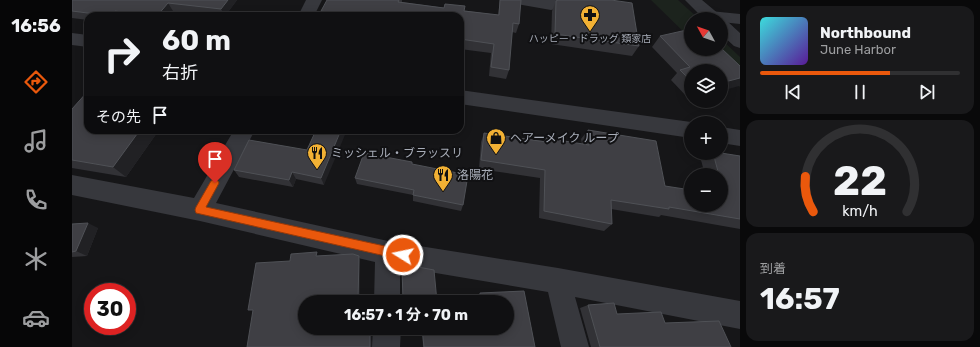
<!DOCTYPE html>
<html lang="ja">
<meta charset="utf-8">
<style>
body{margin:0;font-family:Rubik,"Noto Sans JP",sans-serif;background:#19191b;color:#f1f3f6;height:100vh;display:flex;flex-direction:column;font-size:15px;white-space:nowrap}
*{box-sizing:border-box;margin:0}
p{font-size:13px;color:#9c9d9f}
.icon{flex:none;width:22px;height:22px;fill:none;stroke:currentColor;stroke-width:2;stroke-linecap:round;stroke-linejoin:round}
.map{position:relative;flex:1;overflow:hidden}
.details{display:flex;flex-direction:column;gap:6px;padding:6px;background:#09090a;width:240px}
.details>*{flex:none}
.banner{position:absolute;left:12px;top:12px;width:380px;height:122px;border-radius:12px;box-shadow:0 2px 10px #0003,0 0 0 1px #303032;background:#101012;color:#f1f3f6;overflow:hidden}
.needle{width:26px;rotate:310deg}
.fabs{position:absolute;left:612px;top:12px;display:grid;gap:8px}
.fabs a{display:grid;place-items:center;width:44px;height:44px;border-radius:50%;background:#101012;box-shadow:0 2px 10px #0003,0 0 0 1px #303032;font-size:20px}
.speed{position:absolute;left:12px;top:283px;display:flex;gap:8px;font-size:20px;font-weight:700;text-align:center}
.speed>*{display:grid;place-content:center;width:52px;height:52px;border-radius:50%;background:#101012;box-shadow:0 2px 10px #0003,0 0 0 1px #303032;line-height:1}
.speed .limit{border:6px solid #d22;background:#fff;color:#111}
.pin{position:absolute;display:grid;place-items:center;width:34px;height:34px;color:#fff;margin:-41px -17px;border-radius:50% 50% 50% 0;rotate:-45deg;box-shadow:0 0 4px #0007}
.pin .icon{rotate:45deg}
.me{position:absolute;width:44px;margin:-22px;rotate:280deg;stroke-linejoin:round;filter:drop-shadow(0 0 3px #0008)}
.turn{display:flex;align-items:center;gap:14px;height:84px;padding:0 12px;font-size:18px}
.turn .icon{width:52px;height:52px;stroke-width:2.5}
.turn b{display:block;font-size:28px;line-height:34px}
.then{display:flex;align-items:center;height:38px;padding:0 12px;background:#0003;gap:8px;font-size:15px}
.big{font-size:30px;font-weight:700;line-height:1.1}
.details .tile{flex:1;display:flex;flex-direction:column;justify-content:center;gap:6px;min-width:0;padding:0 14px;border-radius:12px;background:#19191b}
.details .dial{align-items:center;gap:0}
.dial svg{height:104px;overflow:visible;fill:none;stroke:#303032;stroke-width:7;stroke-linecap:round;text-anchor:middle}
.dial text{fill:#f1f3f6;stroke:none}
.song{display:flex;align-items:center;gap:12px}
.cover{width:48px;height:48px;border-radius:6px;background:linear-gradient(135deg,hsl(180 70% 55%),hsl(270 70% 35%))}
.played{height:4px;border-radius:2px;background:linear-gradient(90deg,#ea580c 65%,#303032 65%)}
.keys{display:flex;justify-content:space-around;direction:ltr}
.trip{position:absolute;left:226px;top:295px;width:216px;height:40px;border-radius:20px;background:#101012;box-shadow:0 2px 10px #0003,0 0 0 1px #303032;font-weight:700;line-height:40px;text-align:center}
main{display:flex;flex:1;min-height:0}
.dock{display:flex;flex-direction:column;width:72px;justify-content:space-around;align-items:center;background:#060607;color:#9c9d9f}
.dock .icon{width:28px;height:28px}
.dock .active{color:#ea580c}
.dock b{font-size:18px;color:#f1f3f6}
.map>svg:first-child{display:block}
</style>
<main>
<nav class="dock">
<b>16:56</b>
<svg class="icon active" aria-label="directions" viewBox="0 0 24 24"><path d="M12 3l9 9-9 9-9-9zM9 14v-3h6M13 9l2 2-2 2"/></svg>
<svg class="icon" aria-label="music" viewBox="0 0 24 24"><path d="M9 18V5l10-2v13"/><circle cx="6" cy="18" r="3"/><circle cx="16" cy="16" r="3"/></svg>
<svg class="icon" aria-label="phone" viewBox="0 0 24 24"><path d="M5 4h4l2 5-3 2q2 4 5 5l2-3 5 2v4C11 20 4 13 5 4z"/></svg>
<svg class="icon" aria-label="climate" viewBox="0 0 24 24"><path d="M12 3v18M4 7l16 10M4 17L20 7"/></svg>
<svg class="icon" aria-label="car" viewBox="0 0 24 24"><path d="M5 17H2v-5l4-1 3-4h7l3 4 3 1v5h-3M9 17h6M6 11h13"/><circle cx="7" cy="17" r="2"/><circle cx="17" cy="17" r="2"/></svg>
</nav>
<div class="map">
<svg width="668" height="347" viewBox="0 0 668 347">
<rect width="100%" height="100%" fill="#161618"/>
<path fill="#1c231d" d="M579 0H606L627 19H619V39Z
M649 39 668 57V87L629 49H649Z"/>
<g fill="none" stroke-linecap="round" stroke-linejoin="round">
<path fill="#37383d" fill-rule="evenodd" d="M234 0H250L242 16H226Z
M437 0H510L508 3 479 10 439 3Z
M638 11 668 14V24L649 22V19H632L630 16 632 12Z
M162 130H183L144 203 316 241 486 268 668 301V329L503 297 517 347H489L476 292 328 267V302H302L303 262 128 221 0 195V175L122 198Z
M301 328H329L328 347H300Z"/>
<path fill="#37383d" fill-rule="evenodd" d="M613 0H630L648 15 650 20 655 21 668 33V48L662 46 649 34V19H632Z
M0 33 16 35V47L0 45Z
M388 90 619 122 622 123H619V138L388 104Z
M649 127 668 130V146L649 143Z"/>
</g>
<path fill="#323236" d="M0 0H165L153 16 101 11 96 16H16V20L0 18Z
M255 0H330V2L426 15 428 0H449L447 24 444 33 440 32 437 70 434 79 417 76 419 53 388 49V16H250L249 11Z
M484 1 567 46 560 56 479 44 480 11Z
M588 36 668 66V86H667L619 71V98L617 99 599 80 605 73 580 47Z
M0 109 16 130H87L54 177 0 168Z
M244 130 252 185 224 179 221 187 167 177 162 170 235 150Z
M516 130 593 186 649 205V175H633L629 160 638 153H649L668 156V229L589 215 587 217 539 209 540 224 532 231 467 218 468 178 407 169 409 142 412 133 472 141 474 138 510 144 509 139Z
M340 164 391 205 389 211 341 201V195L285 184 283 178Z
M0 224 26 228 15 256 0 257Z
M330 268 365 302H331Z
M452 291 463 347H351L350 328H435V302H406L405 297 408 293Z
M516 305 545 314 593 323 659 347H519L508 308Z"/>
<path fill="#212124" d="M156 0H165L153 16 149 9Z
M96 3 101 11 96 16H85Z
M43 11 47 16H39Z
M668 78V86H667L649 91V83Z
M68 130H87L54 177 41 167Z
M269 130H275L252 185 249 178Z
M220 172 224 179 221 187 217 180Z
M16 223 26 228 15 256 4 251Z
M287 256 288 260V302H286Z
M298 328H299L300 347H298Z"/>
<path fill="#3f3f44" stroke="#4f5156" d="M0 0H156L149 9 96 3 85 16H77L43 11 39 16 0 11Z
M255 0H327L326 2 372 8 373 4 393 6 392 11 427 15 428 0H449L447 24 441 23 437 70 419 67 422 44 388 39V16H287L249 11Z
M486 0H539L560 3 567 46 483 34 484 1Z
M619 29V49H649V48L668 66V78L649 83V71H619V81L608 70 618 67 588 36Z
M16 91V130H68L41 167 0 160V109Z
M244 130H269L249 178 220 172 217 180 162 170 177 140 235 150Z
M516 130 584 141 593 186 619 190V205H649V195H652L649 184V175H647L641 153H649L668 156V219L597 207V209L539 200 540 224 472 211 473 170 409 160 412 133 474 142V138L517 145Z
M292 153 340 162V164L396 175 391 205 341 195 342 190 283 178Z
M16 223 4 251 0 252V224Z
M245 252 244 256 281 254 287 256 286 302H233V328H298V347H175L181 310H176L184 263 218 261 219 254Z
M346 267 362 270 365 302H349L348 299 331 300 330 268Z
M452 291 463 347H352L350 328H435V302H409L408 293Z
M542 303 545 314 589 312 593 323 647 321 659 347H528L516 305Z"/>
<path fill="#ea580c" stroke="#983908" d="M143 179 146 181 147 183 134 207 331 250 335 252 337 255 335 259 331 260 124 213 123 210 124 207 139 181Z"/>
<defs>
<symbol id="pharmacy-pin" viewBox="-11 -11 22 30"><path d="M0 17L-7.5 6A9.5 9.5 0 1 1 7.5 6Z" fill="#f2b134" stroke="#111113"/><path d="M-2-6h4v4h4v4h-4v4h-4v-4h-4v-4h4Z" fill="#111"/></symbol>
<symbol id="shop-pin" viewBox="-11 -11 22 30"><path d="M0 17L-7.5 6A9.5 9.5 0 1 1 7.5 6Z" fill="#f2b134" stroke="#111113"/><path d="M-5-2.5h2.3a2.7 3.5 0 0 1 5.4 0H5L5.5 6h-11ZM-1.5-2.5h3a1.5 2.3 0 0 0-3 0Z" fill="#111"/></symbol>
<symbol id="restaurant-pin" viewBox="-11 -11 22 30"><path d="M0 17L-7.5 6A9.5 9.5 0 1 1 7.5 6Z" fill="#f2b134" stroke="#111113"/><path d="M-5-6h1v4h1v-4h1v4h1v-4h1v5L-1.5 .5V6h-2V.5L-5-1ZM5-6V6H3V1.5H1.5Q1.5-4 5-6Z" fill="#111"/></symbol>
</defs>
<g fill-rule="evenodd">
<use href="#pharmacy-pin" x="507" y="4" width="22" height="30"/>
<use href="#shop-pin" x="413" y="127" width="22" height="30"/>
<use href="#restaurant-pin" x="234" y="142" width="22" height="30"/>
<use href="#restaurant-pin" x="360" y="164" width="22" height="30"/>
</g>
<g text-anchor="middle" stroke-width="4" stroke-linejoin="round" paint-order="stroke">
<g font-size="10" fill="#a8adb8" stroke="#111113">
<text x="518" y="42">ハッピー・ドラッグ 類家店</text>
</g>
<g font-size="12" fill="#a8adb8" stroke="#111113" text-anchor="start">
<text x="438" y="142">ヘアーメイク ループ</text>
<text x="259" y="157">ミッシェル・ブラッスリ</text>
<text x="385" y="179">洛陽花</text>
</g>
</g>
</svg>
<div class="fabs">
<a><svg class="needle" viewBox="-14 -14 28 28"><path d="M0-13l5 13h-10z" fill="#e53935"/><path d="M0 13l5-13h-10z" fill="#9c9d9f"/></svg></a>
<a><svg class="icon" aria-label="layers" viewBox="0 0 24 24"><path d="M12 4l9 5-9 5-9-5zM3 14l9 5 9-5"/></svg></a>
<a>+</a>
<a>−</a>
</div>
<div class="speed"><div class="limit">30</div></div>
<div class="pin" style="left:143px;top:183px;background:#d93025"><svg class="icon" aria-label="arrive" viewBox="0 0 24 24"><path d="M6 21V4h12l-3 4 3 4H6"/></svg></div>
<svg class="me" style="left:331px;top:255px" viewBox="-20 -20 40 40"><circle r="17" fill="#ea580c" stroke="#fff" stroke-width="3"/><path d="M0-11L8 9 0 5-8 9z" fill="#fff"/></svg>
<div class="trip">16:57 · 1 分 · 70 m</div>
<div class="banner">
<div class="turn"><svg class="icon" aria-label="right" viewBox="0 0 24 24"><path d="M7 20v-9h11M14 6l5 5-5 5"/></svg><div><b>60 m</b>右折</div></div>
<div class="then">その先<svg class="icon" aria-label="arrive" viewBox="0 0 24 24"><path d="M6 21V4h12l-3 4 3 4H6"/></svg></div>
</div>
</div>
<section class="details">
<div class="tile">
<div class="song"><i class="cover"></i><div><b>Northbound</b><p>June Harbor</p></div></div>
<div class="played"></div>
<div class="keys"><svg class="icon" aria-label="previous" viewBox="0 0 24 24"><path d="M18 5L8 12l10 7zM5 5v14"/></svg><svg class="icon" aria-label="pause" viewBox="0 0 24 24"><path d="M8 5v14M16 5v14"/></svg><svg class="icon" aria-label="next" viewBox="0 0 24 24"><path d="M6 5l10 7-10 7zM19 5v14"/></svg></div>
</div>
<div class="tile dial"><svg viewBox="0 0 100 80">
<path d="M14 69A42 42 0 1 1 86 69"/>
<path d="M14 69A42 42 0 0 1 8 42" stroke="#ea580c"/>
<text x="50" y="56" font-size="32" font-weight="700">22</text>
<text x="50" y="72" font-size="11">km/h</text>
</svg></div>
<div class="tile"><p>到着</p><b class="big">16:57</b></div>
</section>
</main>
